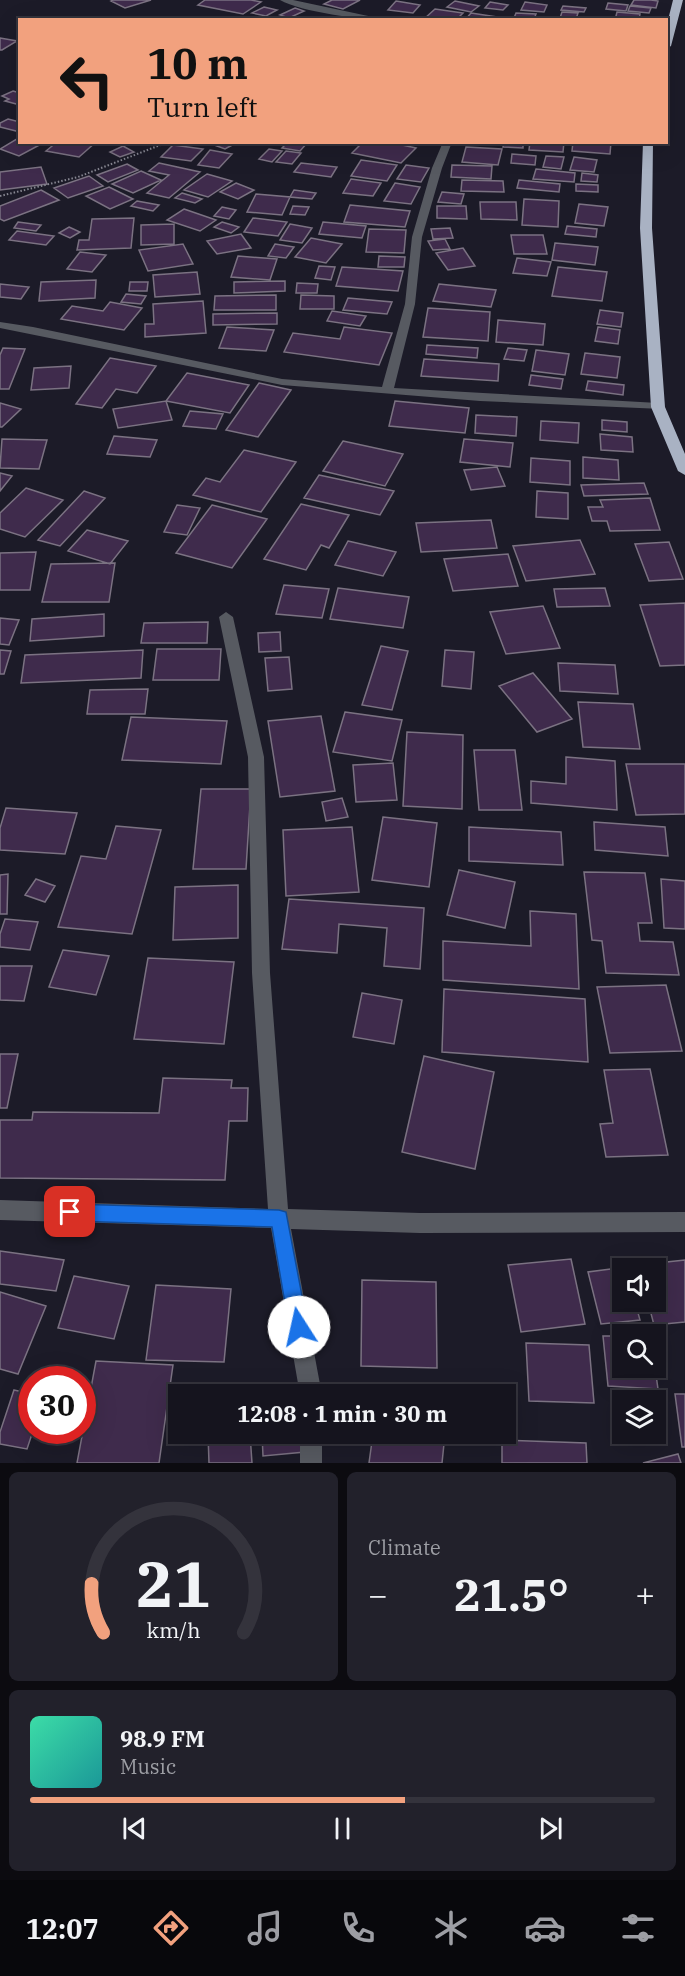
<!DOCTYPE html>
<meta charset="utf-8">
<style>
body{margin:0;font-family:"IBM Plex Serif",serif;background:#22212b;color:#f1f3f6;height:100vh;display:flex;flex-direction:column;font-size:22px;white-space:nowrap}
*{box-sizing:border-box;margin:0}
p{font-size:20px;color:#9d9ea4}
.icon{flex:none;width:33px;height:33px;fill:none;stroke:currentColor;stroke-width:2;stroke-linecap:round;stroke-linejoin:round}
.map{position:relative;height:1463px;overflow:hidden}
.drawer{display:flex;flex-direction:column;gap:9px;padding:9px;background:#0c0b10;flex:1}
.drawer>*{flex:none}
.top-card{position:absolute;left:18px;top:18px;width:650px;height:126px;border-radius:0px;box-shadow:0 6px 24px #0002,0 0 0 2px #34333c;background:#f2a17e;color:#111;overflow:hidden}
.controls{position:absolute;left:612px;top:1258px;display:grid;gap:12px}
.controls a{display:grid;place-items:center;width:54px;height:54px;border-radius:0px;background:#15141e;box-shadow:0 6px 24px #0002,0 0 0 2px #34333c;font-size:30px}
.speed{position:absolute;left:18px;top:1366px;display:flex;gap:12px;font-size:30px;font-weight:700;text-align:center}
.speed>*{display:grid;place-content:center;width:78px;height:78px;border-radius:50%;background:#15141e;box-shadow:0 6px 24px #0002,0 0 0 2px #34333c;line-height:1}
.speed .limit{border:9px solid #d22;background:#fff;color:#111}
.pin{position:absolute;display:grid;place-items:center;width:51px;height:51px;color:#fff;margin:-26px;border-radius:12px;box-shadow:0 3px 9px #0006}
.me{position:absolute;width:66px;margin:-33px;rotate:350deg;stroke-linejoin:round;filter:drop-shadow(0 0 4px #0008)}
.turn{display:flex;align-items:center;gap:21px;height:126px;padding:0 30px;font-size:27px}
.turn .icon{width:78px;height:78px;stroke-width:2.5}
.turn b{display:block;font-size:42px;line-height:51px}
.big{font-size:45px;font-weight:700;line-height:1.1}
.drawer .card{flex:1;display:flex;flex-direction:column;justify-content:center;gap:9px;min-width:0;padding:0 21px;border-radius:9px;background:#22212b}
.drawer .dial{align-items:center;gap:0}
.dial svg{height:156px;overflow:visible;fill:none;stroke:#34333c;stroke-width:7;stroke-linecap:round;text-anchor:middle}
.dial text{fill:#f1f3f6;stroke:none}
.song{display:flex;align-items:center;gap:18px}
.cover{width:72px;height:72px;border-radius:9px;background:linear-gradient(135deg,hsl(160 70% 55%),hsl(180 70% 35%))}
.played{height:6px;border-radius:3px;background:linear-gradient(90deg,#f2a17e 60%,#34333c 60%)}
.keys{display:flex;justify-content:space-around;direction:ltr}
.heat{display:flex;justify-content:space-between;align-items:center;font-size:33px;direction:ltr}
.drawer .tiles{flex:1;display:grid;gap:9px;grid-template-columns:1fr 1fr}
.card:last-child{grid-column:span 2}
.trip{position:absolute;left:168px;top:1384px;width:348px;height:60px;border-radius:0px;background:#15141e;box-shadow:0 6px 24px #0002,0 0 0 2px #34333c;font-weight:700;line-height:60px;text-align:center}
.dock{display:flex;height:96px;justify-content:space-around;align-items:center;background:#08080c;color:#9d9ea4}
.dock .icon{width:42px;height:42px}
.dock .selected{color:#f2a17e}
.dock b{font-size:27px;color:#f1f3f6}
.map>svg:first-child{display:block}
</style>
<div class="map">
<svg width="685" height="1463" viewBox="0 0 685 1463">
<rect width="100%" height="100%" fill="#1c1b28"/>
<path fill="#3f2b4c" stroke="#7b7282" stroke-width="1.5" d="M113 0H151L125 8 111 1Z
M205 0H251L261 2 243 14 198 5Z
M332 0H360L343 9 324 4Z
M634 0H651L658 1 656 8 631 5Z
M396 1 420 5 413 13 388 10Z
M455 1 479 6 471 12 447 7Z
M490 2 508 5 503 10 485 8Z
M525 2 547 5 544 12 521 10Z
M608 3 628 5 626 11 606 9Z
M563 6 586 8 584 12 561 10Z
M630 6 651 8 649 13 628 11Z
M264 7 277 10 266 16 252 13Z
M295 8 304 11 289 18 280 15Z
M435 9 463 13 456 20 424 19Z
M562 12 578 13 576 19 560 18Z
M617 12 640 14 639 20H615Z
M471 13 504 18 465 20Z
M516 13 536 14 534 19 514 18Z
M0 38 17 41 2 50H0Z
M13 91 20 93V105L5 101 9 99 2 96Z
M8 119 20 122V132L0 127V123Z
M20 137V142H45L19 156 0 149Z
M57 142H96L79 157 46 151Z
M206 142H238L225 149Z
M288 142H308L300 151 282 148Z
M363 142H388L416 148 401 163 352 153Z
M504 142H523V148L503 147Z
M530 142H564L563 152 529 150Z
M573 142H611L610 154 572 151Z
M173 145 203 149 191 161 161 157Z
M123 146 134 152 120 157 110 152Z
M466 147 502 149 498 165 462 162Z
M269 149 282 151 272 162 259 159Z
M210 150 232 154 219 168 198 165Z
M286 151 301 153 292 164 276 162Z
M512 154 536 156 535 165 511 163Z
M546 156 564 157 561 169 543 167Z
M574 157 597 160 594 172 570 170Z
M361 160 397 165 387 181 351 176Z
M159 163 200 172 169 198 147 193 169 175 149 171Z
M301 163 337 167 331 177 294 172Z
M127 164 138 170 108 182 97 175Z
M406 165 429 168 421 182 397 179Z
M452 165 492 166 491 179 451 177Z
M41 167 47 184 0 190V172Z
M536 169 575 173 574 182 533 179Z
M141 171 161 180 133 193 112 184Z
M582 173 598 175 597 182 581 181Z
M207 174 232 181 208 197 184 190Z
M89 176 103 186 68 198 54 188Z
M351 179 381 183 373 196 343 193Z
M462 180 503 181 504 192 461 191Z
M519 180 560 184 559 192 517 188Z
M236 183 254 190 238 199 220 192Z
M395 183 420 187 411 204 384 201Z
M576 184 598 185V192L576 191Z
M109 187 133 199 110 209 86 196Z
M41 190 59 200 4 221 0 219V206Z
M294 190 316 193 312 199 290 197Z
M442 192 464 194 461 204 438 202Z
M182 193 202 199 195 203 175 198Z
M256 194 290 197 282 215 247 212Z
M524 199 559 201 558 227 522 225Z
M137 201 159 205 153 211 131 206Z
M480 202H516L517 220 481 219Z
M579 204 608 207 604 226 575 223Z
M350 205 410 211 405 227 344 222Z
M293 206 309 207 305 215 290 214Z
M437 206H466L467 219 437 218Z
M222 207 236 210 229 219 214 216Z
M184 209 216 220 200 231 167 220Z
M134 218 131 248 77 250 79 240H89L92 219Z
M253 218 287 222 278 236 244 232Z
M18 222 41 225 36 231 14 228Z
M222 222 239 227 231 233 214 227Z
M323 222 366 226 362 238 319 234Z
M174 224V244L141 245V225Z
M290 224 312 228 302 243 280 240Z
M567 226 597 229 596 237 565 234Z
M69 227 80 232 70 238 59 233Z
M450 228 453 238 433 239 431 229Z
M369 229 406 230 404 253 366 252Z
M17 231 54 236 46 245 9 240Z
M241 234 251 248 217 254 207 241Z
M511 235H543L547 254H514Z
M311 238 342 244 326 263 295 257Z
M445 239 450 249 433 250 428 241Z
M555 243 598 247 595 265 552 260Z
M183 244 193 264 148 271 139 250Z
M275 244 294 247 286 258 268 256Z
M463 248 475 266 448 270 436 253Z
M80 252 106 255 92 272 67 269Z
M238 256 277 259 270 280 231 277Z
M379 256 405 257 404 267H378Z
M517 258 551 262 547 276 513 273Z
M319 266 335 267 331 280 315 278Z
M342 267 403 271 398 291 336 286Z
M558 267 607 272 602 301 552 296Z
M197 272 200 294 155 297 153 275Z
M96 280 95 298 39 301 41 282Z
M285 281V291L234 293V282Z
M130 282H148L147 291H129Z
M297 283 318 284 317 293H296Z
M0 284 29 287 21 299 0 297Z
M439 284 496 290 491 307 433 301Z
M126 294 146 296 141 304 121 302Z
M276 295V310H214L215 296Z
M301 295 334 296V309H300Z
M348 298 392 302 387 314 343 310Z
M203 301 206 333 145 337V324H154L153 304Z
M110 302 142 308 124 330 61 319 72 306 103 311Z
M428 308 490 312 488 341 423 337Z
M600 310 623 313 621 327 597 324Z
M332 311 366 316 360 326 327 321Z
M277 313V324L213 325V314Z
M498 320 545 324 543 345 496 342Z
M227 327 274 330 266 351 219 348Z
M344 327 392 333 379 365 284 352 293 333 340 339Z
M598 327 620 330 618 344 595 341Z
M427 345 478 348 477 358 426 354Z
M3 348 25 349 9 389H0V355Z
M508 348 527 350 524 361 504 359Z
M536 350 569 354 565 375 532 371Z
M585 353 620 357 617 378 581 374Z
M110 358 156 366 137 393 116 389 102 408 76 404Z
M424 359 499 364 498 381 421 376Z
M71 366 69 388 31 390 34 368Z
M187 373 249 385 230 413 166 401Z
M531 375 563 379 561 389 529 385Z
M588 381 624 385 623 395 586 390Z
M259 383 291 390 258 437 226 430Z
M166 401 172 420 118 428 113 409Z
M395 401 469 408 465 433 389 426Z
M0 403 21 409 2 427H0Z
M190 411 223 414 216 429 183 426Z
M476 415 517 417 516 436 475 433Z
M602 420 627 422V432L602 430Z
M541 421 579 423 578 443 540 440Z
M600 434 632 437 633 452 601 450Z
M114 436 157 440 150 457 107 454Z
M2 439 47 440 39 469 0 468Z
M464 439 513 443 510 467 460 462Z
M343 441 403 454 385 486 323 471Z
M244 450 296 462 261 512 193 495 206 478 220 482Z
M583 457 618 460 619 480 583 478Z
M531 458 570 461V485L530 482Z
M497 467 505 486 471 490 464 470Z
M0 473 12 476 0 491Z
M319 475 394 491 380 515 304 498Z
M644 483 648 494 584 496 581 485Z
M26 488 63 500 25 537 0 529V513Z
M84 491 105 498 60 546 38 540Z
M537 491 568 493V519L536 517Z
M650 498 660 530 610 531 607 521H592L588 507H603L600 500Z
M301 504 349 515 329 548 321 545 306 570 264 559Z
M177 505 200 508 187 535 164 532Z
M212 505 267 519 232 568 176 553Z
M491 520 497 548 421 552 416 523Z
M87 530 128 541 110 564 68 551Z
M580 540 595 574 526 581 513 546Z
M348 541 396 552 383 576 335 565Z
M669 542 683 579 649 581 635 544Z
M36 552 30 590H0V553Z
M508 554 518 586 453 591 444 559Z
M115 563 109 602H42L51 564Z
M284 585 329 589 322 618 276 614Z
M338 588 409 597 403 628 330 619Z
M605 588 610 606 557 607 554 589Z
M685 603V665L660 666 640 605Z
M543 606 560 648 506 654 490 612Z
M104 614V636L30 641 32 619Z
M0 618 19 620 9 645 0 644Z
M208 622 207 643H141L144 623Z
M280 632 281 651 259 652 258 633Z
M381 646 408 651 392 710 362 705Z
M157 649H221L219 680H153Z
M0 650 11 651 4 674H0Z
M143 650 141 678 21 683 25 655Z
M445 650 474 652 471 689 442 686Z
M289 657 292 689 268 691 265 658Z
M558 663 615 665 618 694 560 691Z
M533 673 572 719 537 732 499 686Z
M148 689 145 714H87L90 690Z
M578 702 633 704 640 749 583 747Z
M345 712 402 720 392 761 333 752Z
M321 716 335 791 280 797 268 721Z
M131 717 227 721 221 764 122 760Z
M407 732 463 735 462 809 403 806Z
M474 750H515L522 810H479Z
M566 757 615 761 617 810 531 803V781L566 784Z
M393 763 397 800 356 802 353 765Z
M626 764H685V814L636 815Z
M201 789H251L246 869H193Z
M342 798 348 817 326 821 322 802Z
M6 808 77 813 65 854 0 850V828Z
M383 817 437 823 429 887 372 880Z
M594 822 665 827 668 856 595 850Z
M116 826 161 830 132 934 58 927 81 856 106 859Z
M352 827 359 892 286 896 283 830Z
M469 827 561 832 563 865 469 861Z
M459 870 515 882 505 928 447 915Z
M584 872 645 873 652 923H638L640 941 673 942 679 975 606 973 602 941 592 940Z
M8 874 7 914H0V875Z
M36 879 55 886 45 902 25 895Z
M661 879 685 881V929L664 928Z
M238 885V938L173 940 175 887Z
M289 899 424 908 420 969 384 966 387 928 339 924 337 953 282 949Z
M530 911 576 914 579 989 443 980V941L531 946Z
M5 919 38 922 30 950 0 947V934Z
M63 950 109 956 96 995 49 987Z
M148 958 234 962 224 1044 134 1039Z
M0 966H32L24 1001 0 1000Z
M666 985 682 1051 610 1053 597 987Z
M444 989 585 999 588 1062 442 1052Z
M362 993 402 1000 394 1044 353 1037Z
M0 1054H18L7 1108H0Z
M424 1056 494 1072 475 1169 402 1152Z
M650 1069 668 1155 606 1157 600 1124 613 1123 604 1070Z
M163 1078 232 1080 231 1088H248L247 1121H229L225 1180 0 1178V1120H32L33 1112 159 1113Z
M0 1251 64 1260 56 1291 0 1284Z
M571 1259 585 1324 521 1332 508 1265Z
M685 1260V1322L654 1325 648 1302H656V1269H640L639 1265Z
M626 1267 627 1269H622V1302H635L640 1320 601 1324 588 1272Z
M74 1276 129 1286 114 1339 58 1328Z
M362 1280 436 1282 437 1368 361 1366Z
M156 1285 231 1289 224 1362 146 1360Z
M0 1292 46 1306 18 1374 0 1369Z
M603 1336H622V1368H655L658 1389 608 1386Z
M526 1343 589 1345 594 1403 529 1401Z
M96 1361 173 1365 159 1463H77Z
M14 1390 32 1394 33 1431 27 1449 0 1444V1432Z
M675 1394H685V1447H682Z
M208 1434H250L252 1463H209Z
M262 1434H304L305 1452 263 1456Z
M373 1434H445L442 1463H369Z
M502 1440 586 1443 587 1463H502Z
M678 1454 681 1463H643Z"/>
<g fill="none" stroke-linecap="round" stroke-linejoin="round">
<path stroke="#878792" stroke-width="2" stroke-dasharray="1.5 2" stroke-linecap="butt" d="M0 196 78 177 168 142"/>
<path fill="#575a61" fill-rule="evenodd" d="M280 0H293L387 20C362 20 301 12 280 0Z
M443 142H452L442 168 422 237 415 304 394 388 658 403 664 407 662 409 480 401 282 385 0 328V322L33 327 282 379 382 387 405 304 412 237 432 168Z
M226 612 233 617 264 757 270 973 288 1209 420 1213 685 1212V1232L420 1233 291 1229 322 1395H300L271 1228 0 1220V1200L268 1209 252 973 248 757 219 617Z
M300 1434H322V1463H300Z"/>
<path fill="#a9b2c3" fill-rule="evenodd" d="M673 0H683L671 46 666 49V28Z
M643 142H653L652 228 665 407 685 454V475L678 471 651 407 640 228Z"/>
</g>
<path fill="#1a73e8" stroke="#114b97" stroke-width="1.5" d="M70 1204 279 1210 286 1212 308 1327 306 1334 299 1336 292 1334 289 1327 272 1227 70 1221 64 1219 61 1212 64 1206Z"/>
</svg>
<div class="controls">
<a><svg class="icon" aria-label="sound" viewBox="0 0 24 24"><path d="M4 9h4l5-4v14l-5-4H4zM17 9q2 3 0 6"/></svg></a>
<a><svg class="icon" aria-label="search" viewBox="0 0 24 24"><circle cx="10" cy="10" r="6"/><path d="M15 15l6 6"/></svg></a>
<a><svg class="icon" aria-label="layers" viewBox="0 0 24 24"><path d="M12 4l9 5-9 5-9-5zM3 14l9 5 9-5"/></svg></a>
</div>
<div class="speed"><div class="limit">30</div></div>
<div class="pin" style="left:70px;top:1212px;background:#d93025"><svg class="icon" aria-label="arrive" viewBox="0 0 24 24"><path d="M6 21V4h12l-3 4 3 4H6"/></svg></div>
<svg class="me" style="left:299px;top:1327px" viewBox="-20 -20 40 40"><circle r="19" fill="#fff"/><path d="M0-13L10 11 0 6-10 11z" fill="#1a73e8"/></svg>
<div class="trip">12:08 · 1 min · 30 m</div>
<div class="top-card">
<div class="turn"><svg class="icon" aria-label="left" viewBox="0 0 24 24"><path d="M17 20v-9H6M10 6l-5 5 5 5"/></svg><div><b>10 m</b>Turn left</div></div>
</div>
</div>
<section class="drawer">
<div class="tiles">
<div class="card dial"><svg viewBox="0 0 100 80">
<path d="M14 69A42 42 0 1 1 86 69"/>
<path d="M14 69A42 42 0 0 1 8 44" stroke="#f2a17e"/>
<text x="50" y="56" font-size="32" font-weight="700">21</text>
<text x="50" y="72" font-size="11">km/h</text>
</svg></div>
<div class="card"><p>Climate</p>
<div class="heat"><a>−</a><b class="big">21.5°</b><a>+</a></div>
</div>
<div class="card">
<div class="song"><i class="cover"></i><div><b>98.9 FM</b><p>Music</p></div></div>
<div class="played"></div>
<div class="keys"><svg class="icon" aria-label="previous" viewBox="0 0 24 24"><path d="M18 5L8 12l10 7zM5 5v14"/></svg><svg class="icon" aria-label="pause" viewBox="0 0 24 24"><path d="M8 5v14M16 5v14"/></svg><svg class="icon" aria-label="next" viewBox="0 0 24 24"><path d="M6 5l10 7-10 7zM19 5v14"/></svg></div>
</div>
</div>
</section>
<nav class="dock">
<b>12:07</b>
<svg class="icon selected" aria-label="directions" viewBox="0 0 24 24"><path d="M12 3l9 9-9 9-9-9zM9 14v-3h6M13 9l2 2-2 2"/></svg>
<svg class="icon" aria-label="music" viewBox="0 0 24 24"><path d="M9 18V5l10-2v13"/><circle cx="6" cy="18" r="3"/><circle cx="16" cy="16" r="3"/></svg>
<svg class="icon" aria-label="phone" viewBox="0 0 24 24"><path d="M5 4h4l2 5-3 2q2 4 5 5l2-3 5 2v4C11 20 4 13 5 4z"/></svg>
<svg class="icon" aria-label="climate" viewBox="0 0 24 24"><path d="M12 3v18M4 7l16 10M4 17L20 7"/></svg>
<svg class="icon" aria-label="car" viewBox="0 0 24 24"><path d="M5 17H2v-5l4-1 3-4h7l3 4 3 1v5h-3M9 17h6M6 11h13"/><circle cx="7" cy="17" r="2"/><circle cx="17" cy="17" r="2"/></svg>
<svg class="icon" aria-label="filters" viewBox="0 0 24 24"><path d="M4 7h16M4 17h16"/><circle cx="9" cy="7" r="2"/><circle cx="15" cy="17" r="2"/></svg>
</nav>
